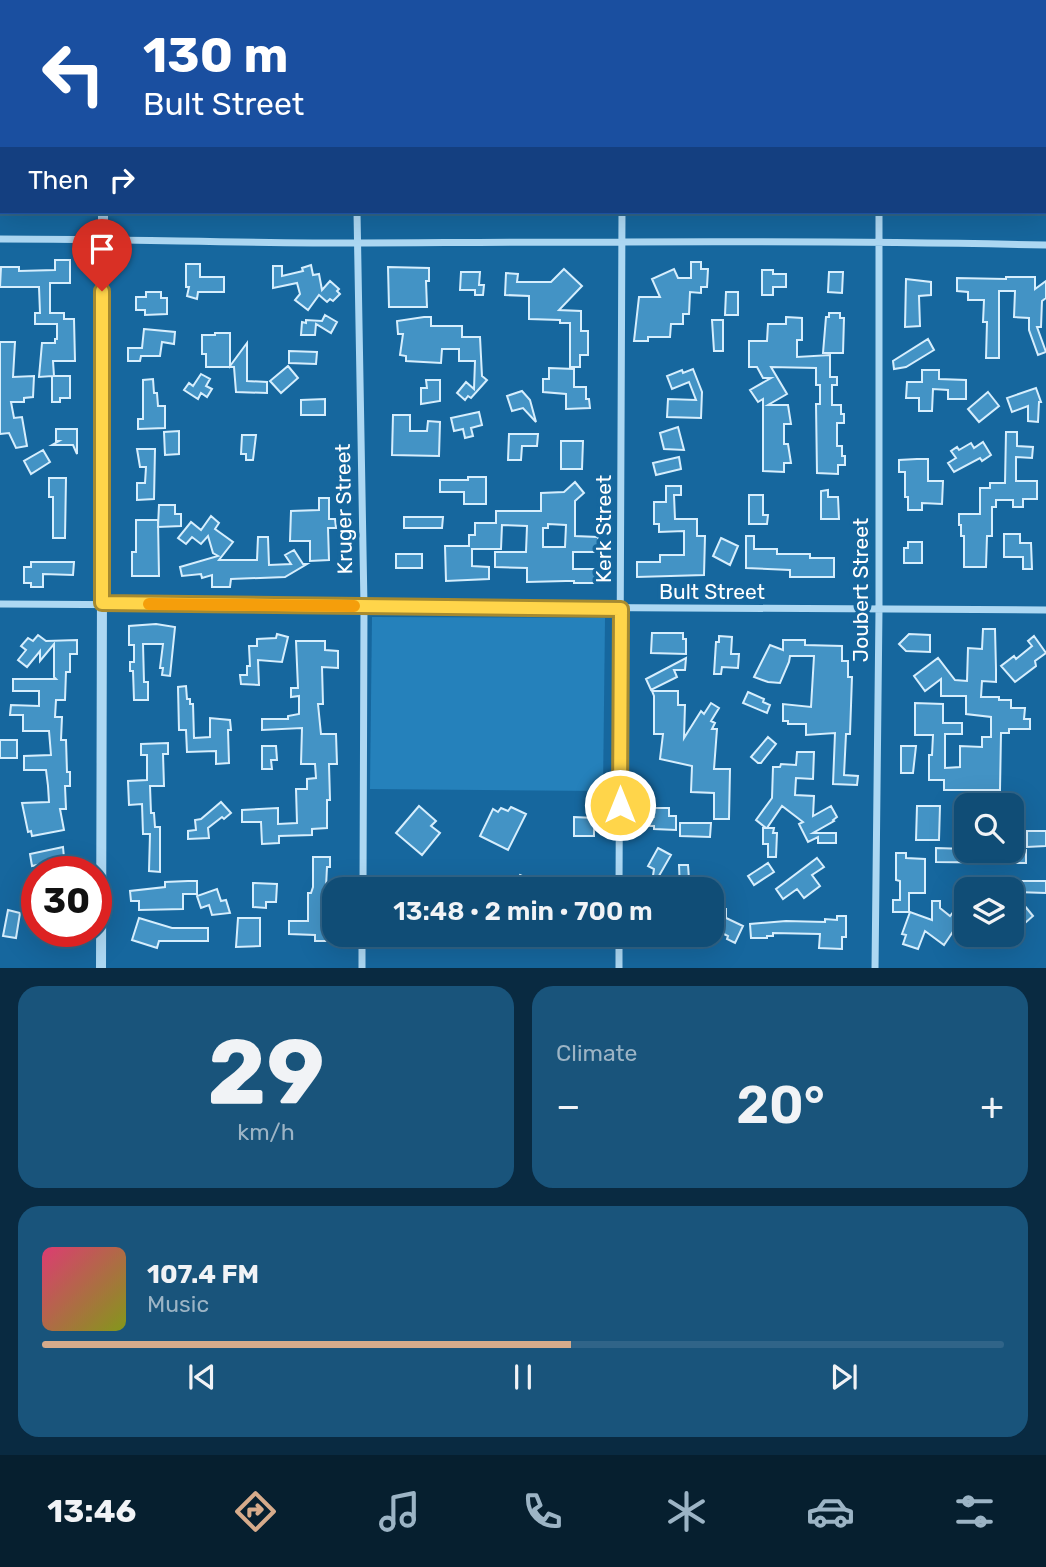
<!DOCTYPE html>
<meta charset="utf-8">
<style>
body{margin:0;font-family:Rubik,sans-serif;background:#19547b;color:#f1f3f6;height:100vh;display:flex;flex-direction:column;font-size:26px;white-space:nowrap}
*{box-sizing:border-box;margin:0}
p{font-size:23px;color:#9cb4c5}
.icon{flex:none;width:38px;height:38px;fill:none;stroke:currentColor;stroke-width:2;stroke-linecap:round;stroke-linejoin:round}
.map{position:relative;height:968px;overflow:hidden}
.sheet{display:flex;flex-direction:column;gap:18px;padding:18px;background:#092a41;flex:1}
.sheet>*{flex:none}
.hud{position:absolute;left:0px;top:0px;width:1046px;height:214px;box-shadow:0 7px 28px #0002,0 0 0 2px #306488;background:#1a4fa0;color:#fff;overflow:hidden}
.fabs{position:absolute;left:954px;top:793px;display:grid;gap:14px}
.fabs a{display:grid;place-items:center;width:70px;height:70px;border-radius:14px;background:#104d76;box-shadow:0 7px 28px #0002,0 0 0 2px #306488;font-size:35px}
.speed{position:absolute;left:21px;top:856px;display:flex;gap:14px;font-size:35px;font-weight:700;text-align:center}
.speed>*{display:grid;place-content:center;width:91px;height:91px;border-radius:50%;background:#104d76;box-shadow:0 7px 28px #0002,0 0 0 2px #306488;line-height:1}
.speed .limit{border:10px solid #d22;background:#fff;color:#111}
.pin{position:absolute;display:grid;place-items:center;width:60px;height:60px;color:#fff;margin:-72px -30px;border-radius:50% 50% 50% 0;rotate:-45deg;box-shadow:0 0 7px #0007}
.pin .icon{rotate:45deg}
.me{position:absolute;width:77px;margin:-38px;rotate:0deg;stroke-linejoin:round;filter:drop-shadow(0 0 5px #0008)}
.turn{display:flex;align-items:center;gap:24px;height:147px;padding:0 28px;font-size:32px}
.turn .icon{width:91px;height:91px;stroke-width:2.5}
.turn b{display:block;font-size:49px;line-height:60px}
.then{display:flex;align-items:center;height:66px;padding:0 28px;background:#0003;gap:14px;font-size:26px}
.big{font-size:52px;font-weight:600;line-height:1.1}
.sheet .widget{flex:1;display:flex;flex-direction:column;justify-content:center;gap:10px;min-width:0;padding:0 24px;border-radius:21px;background:#19547b}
.sheet .dial{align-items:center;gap:0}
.dial b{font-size:91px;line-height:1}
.song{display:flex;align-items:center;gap:21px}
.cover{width:84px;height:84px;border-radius:10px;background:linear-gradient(135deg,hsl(340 70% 55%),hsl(70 70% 35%))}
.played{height:7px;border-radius:4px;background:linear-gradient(90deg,#d6ab8b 55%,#306488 55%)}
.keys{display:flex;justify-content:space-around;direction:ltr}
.heat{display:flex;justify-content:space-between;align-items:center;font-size:38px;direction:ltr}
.sheet .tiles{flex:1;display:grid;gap:18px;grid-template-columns:1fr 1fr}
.widget:last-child{grid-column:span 2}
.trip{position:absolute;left:322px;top:877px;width:402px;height:70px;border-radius:21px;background:#104d76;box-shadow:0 7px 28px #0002,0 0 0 2px #306488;font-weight:600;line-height:70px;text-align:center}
.tabs{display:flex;height:112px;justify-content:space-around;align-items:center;background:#061f2f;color:#9cb4c5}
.tabs .icon{width:49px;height:49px}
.tabs .selected{color:#d6ab8b}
.tabs b{font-size:32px;color:#f1f3f6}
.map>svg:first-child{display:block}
</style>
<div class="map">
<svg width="1046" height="969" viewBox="0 0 1046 969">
<rect width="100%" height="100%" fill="#16679e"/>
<path fill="#2581bb" d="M372 617 605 618 603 791 370 789Z"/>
<path fill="#4393c5" stroke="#d6eefd" stroke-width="2" fill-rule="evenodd" d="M55 260H70V283H50V313H64V319H74L75 361H53L54 376H70V398H60V402H52V376L39 377 42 343H55V339H57V324H35V313H40L39 287H0L1 267H19V271L55 270Z
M691 262H701V269H708L707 287H701V293L690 292 689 314H683V324H671L670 337H648V341H634L639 297H660L652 279 674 269 678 278H691Z
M186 264H200V277H224V292H198L197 299 187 296 189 287H186Z
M311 265 313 275 319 274 322 290 330 281 339 289 337 291 340 294 333 301 330 299 327 302 319 295 308 310 295 300 300 294 297 283 273 288V266H282V276L303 271 302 268Z
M388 267 429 268V281H426L427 307H389Z
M564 269 582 286 559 310 581 311V331H588V355H580V367H570V323H560V320L529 319V296L505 295 506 273 518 274 517 282H551Z
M762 270H773V274H786V287H773V295H762Z
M461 272H480L479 285H484L483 295H475V290H460Z
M829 272H843L842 293 828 292Z
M1006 277H1035V289L1046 281V298L1042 301 1041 327H1037L1046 352 1038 355 1029 330V318L1014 317 1015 291H999V358H986L987 322H983L984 300H968V292L957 291V278L1006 279Z
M906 279 931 282V295L919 296 920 326 905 327Z
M146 292H161V298H167V314L145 315V310H136V297H146Z
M726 292H738V315H725Z
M829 313H840V318H844L843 353H823L826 317H829Z
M325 315 337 322 331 333 316 324 315 335H301L302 322 306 323V320L322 321Z
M424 317H431V326H462V337H480L482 376 487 380 471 398 468 396 465 400 457 393 466 382 474 389 475 361H459V349H442L441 363 406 361V356L400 355 403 334H398L397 321Z
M786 317 802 318V340H797V357L830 355V377H837V385H832V405H841V414H844V423H837V446H842V456H845V465H838V474L817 473 816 404H820V385H816V368L771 367 787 394 768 405H788L791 424H784V444H788L791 463H784V472L763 471V399L758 402 750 390 771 378H763L757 367H749V341H767L768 324H786Z
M712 320H723V351H714Z
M144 329 175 332 174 344 162 342 160 356H141L140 361H128V348H142Z
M215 333H230V366L247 343V381L267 382V393L236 392 234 367H206V354H202V335H215Z
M928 339 934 350 906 367 894 369 893 361Z
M0 342H15L13 377 34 376 33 397 24 398V402H11L14 418 22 417 27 446 16 448 9 433 0 434Z
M289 351 317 352 316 364 289 363Z
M288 366 298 378 281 393 270 381Z
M549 368 574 369V387H586V399H589L590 408 566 409V394L543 392V379H549Z
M693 369 702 392 701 418 667 417 668 399 696 400 689 382 672 389 667 376 682 370 683 373Z
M922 370H939V379L966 380V399H948V390L933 389 932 411H919V398H906L907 382H922Z
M201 374 210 379 206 386 212 389 207 397 201 393 198 399 184 390 189 383 193 386Z
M153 379 154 393H157L158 406H165V428L138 429V419H143V380Z
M426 380H440V401L421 404V388H427Z
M1036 388 1041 402H1039L1038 422 1028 421V406L1012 412 1007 398Z
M522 391 530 400 536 422 523 408 512 411 507 396Z
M988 392 999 406 979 422 968 409Z
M325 399V415H301V400Z
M479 412 482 425 471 428 473 436 465 438 463 429 454 431 451 418Z
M393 415H410V431H427L428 421 440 422 439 456 392 455Z
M678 427 684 450 664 449 660 433Z
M56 429H77V454L73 445H52L59 441H56Z
M179 431V454L165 455 164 432Z
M1006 432H1017V446L1033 447 1032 458 1016 457V481H1037V499H1023V507H1013V500H996V507H992V536H987L986 567H964V536H961V525H959V514H980V488H990V483H1005Z
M509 434H538L537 446H522L521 460H508Z
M242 435H256L253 460H246V454H241Z
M561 441H583L582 469H561Z
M983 442 991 455 982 461 980 458 954 472 948 463 956 458 951 451 957 447 959 450 971 443 974 448Z
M137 449H155L154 499 137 500V483H145L146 467H140Z
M43 450 50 462 31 474 24 461Z
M679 457 681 469 656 475 653 463Z
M917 459H928V481H943L942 504 922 503V510H908V497H905V472H899V460Z
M468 477H486V504H464V492H440V480H468Z
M49 478H66L65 538H53V497H49Z
M575 482 584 493 575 501V536L598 537V552H573V569H597V583H574V581H566L527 582V568L495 567V552H526L527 526 502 525 501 549H472V566L489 567V579L446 581 445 546H469V535H475V523H496V511H541V493L564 492ZM548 524 566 525 565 547H543V528H548Z
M666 486H681V495H674L675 519H697V536H705L704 575 637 577V562H660V555H684V531L659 532V524H654V502H666Z
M828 490V497H838L839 519H821V491Z
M749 495H763V515H768L767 524H749Z
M319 498H329V519H335L336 528H328L329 560 310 561V541H290L291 511 319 510Z
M159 505H175V514H181V526L158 527Z
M211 516 219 523 215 529 233 542 219 560H257L258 537H268L269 565 291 564 285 555 294 550 303 564H307L285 577 231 579 230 587H212V575L202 578 201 574 182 576 180 567 218 556 213 553 208 536 201 544 192 537 186 544 178 538 191 522 201 530Z
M404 517H443L442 528H404Z
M136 520H158L159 576H132V552H136Z
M1004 534H1020V543H1031L1032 569H1023V557H1004Z
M746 536H754V549H777V554H810V558H834V577H790V570L746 568Z
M721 538 738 546 730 565 713 556Z
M908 542H922V563H904V548H908Z
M396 554H422V568H396Z
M31 562H74L73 575 43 574V587H31V583H24V567H31Z
M156 624 175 627 170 676 162 675 163 668H160L163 644H143L144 682H148V700H134L133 671H130V662H134V645H129V626Z
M983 629H995L996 669V682L982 681 981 697H999V700H1011V708H1025L1024 719H1030V729H1009V733H1001L1000 790H944V780H929V755H932L933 735H915V703L943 704V723H962V734H945V768L960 767V746L982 747V737H991V717L966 714V696H941V679L925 691 914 676 938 658 955 680 967 681 968 648 982 649Z
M652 633H683V639H686V654L651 653Z
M277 634 288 637 282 662 258 660 259 685 241 684 240 675H247V666H250L249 646H257V639L276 638Z
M909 634 930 635V652L906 651 899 644Z
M38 635 46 641 77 640V654H70V672H66L65 700H56L55 717H62L61 740H66L67 772H70V786H65L66 809H60L64 830 32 836 31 831 28 832 22 803 49 802 48 786 46 770H24V756L51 755 49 731H23V715H10L11 705 39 706V691H13V679H56L54 677V644L40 661V651L27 667 18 660 26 650 21 646 28 638 33 641Z
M719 636 732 637 731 654H739L738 668 722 667 721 674H714L716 642H719Z
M1034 636 1046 653 1035 661 1036 666 1015 682 1001 666 1014 656 1016 659 1032 646 1028 641Z
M783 640H805V645L842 646V661H848V677H852L850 734H846L844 775 858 776 857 785 833 784 835 733 806 735V724H788V721H783V704L811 707 814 656H790L789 662 780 683 768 682 754 677 770 645 783 650Z
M296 641H325V650L338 651V668L322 667 323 704H318L321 734H336L337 764H329L330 800H327V828L312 829V835L279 836V843L262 844 261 822H242V810L278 808V824L297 823 296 789H307V779L316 778 315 764H301L302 728 262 730V719H288V716L299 714V696L291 697V688H298Z
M686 658 685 670H674L677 677 651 690 646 679Z
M186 686 187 699H190V704H193L194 738 210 737V718L230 720 231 730H228L229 763 216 764V751L187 752 186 730H179L178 687Z
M652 691H678V705H685L684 738 701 711 704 714 711 703 719 708 711 721 715 723 712 729H717L714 769H730L729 819H714V793L691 792 692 766 660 759 663 734H654V696Z
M748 692 764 699 763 702 770 705 767 713 743 703Z
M768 737 776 744 761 763H758L751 757Z
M0 740H17V758H0Z
M168 743V754H163L164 786H150L151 813H154L155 827H160V872L149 871 150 834H143L142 804 129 805 128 781 147 780V755H141V744Z
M262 746H276L277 760H271L272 769H262Z
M901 746H916L913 773H901Z
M797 752H814L813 779 796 778 795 795 814 796 813 816 831 806 837 817 833 820 834 821 813 833H836V843H818V837L808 842 799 824 803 822 782 806 767 828H774L773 833H777L776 857H768V844H763V828H766L756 820 772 798 773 767H780L781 764 796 765Z
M221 802 231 813 224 819 222 817 208 828 209 838 188 839V831L196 830 195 820 201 819Z
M419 806 436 821 431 826 440 833 422 855 396 833Z
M917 806H940L939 840H916Z
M511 807 526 814 508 850 480 836 493 809 498 812 501 808 508 811Z
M654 808H669V816H676V830L654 829V826H645V817H654Z
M574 817 594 818V836H574Z
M680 823H711L710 837 680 836Z
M1027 831H1046V846L1027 847Z
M63 847 65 869 48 872 47 863 32 866 30 854Z
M658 848 671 855 656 881 679 885 678 889H651L654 869 648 866Z
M936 848 997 850V853L1026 850V863L936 862Z
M896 853H906V858L925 859V893H909V912H893V900H900V881L896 880Z
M313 857H330V867H327L326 887 327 893H329V921H333L332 941H315V935L289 934V921H308V893H311L313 887Z
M817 858 824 867 812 875 820 886 804 898 797 889 783 899 776 889Z
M768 863 774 872 754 885 748 876Z
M679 865H688L689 879H697V889H680Z
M520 875 548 889H513Z
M188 881H197V894H183V909L139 910V901H131L130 891 165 887V882Z
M1006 881H1046V893L1012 892V889H1006Z
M253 883 277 884 276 902H266V908L253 907Z
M217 889 221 901 226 900 230 913 212 915 209 905 201 908 197 896Z
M932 901H940V908L950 916 954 911 960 915 955 922 958 924 944 945 925 931 918 949 903 944 906 935 902 934 910 912 932 920Z
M1024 905 1033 916 1016 931 1012 927V916Z
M712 909H726V917H724L743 926 735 943 727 939 728 936 716 930 723 917H712Z
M8 910 20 913 16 938 3 936Z
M837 916H846V937H842V949L819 948 820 934 773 933V936H767V938H751L750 924 786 921 825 922V919L837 920Z
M139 918 172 928H208V941H159L157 948 132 940Z
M238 918H260V946L236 947Z
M54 931H77L78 945H66V938L54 939Z
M965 934H999V948L965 947Z"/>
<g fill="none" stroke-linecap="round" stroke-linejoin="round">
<path stroke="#add8f3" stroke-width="7" d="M364 2V0
M622 2V0
M880 2V0
M357 212 364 606 363 889
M0 239C120 239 239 243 359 243 588 242 817 240 1046 245
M0 604 1046 610
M619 889 622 212
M362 969V934
M619 969V934
M875 969 879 610V212"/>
<path stroke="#add8f3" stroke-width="10" d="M106 2V0
M101 969 103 212"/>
</g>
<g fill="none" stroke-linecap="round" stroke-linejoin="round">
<defs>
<path id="route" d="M102 291V603L621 609 620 805"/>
</defs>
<use href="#route" stroke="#a68a30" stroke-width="18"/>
<use href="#route" stroke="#ffd54a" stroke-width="12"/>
<path stroke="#f59e0b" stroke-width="12" d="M149 604 354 606"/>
</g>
<g text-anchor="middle" stroke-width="7" stroke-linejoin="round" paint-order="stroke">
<g font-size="21" fill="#fff" stroke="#16679e">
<text transform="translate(344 509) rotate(-91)" y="7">Kruger Street</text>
<text transform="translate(604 529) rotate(-90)" y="7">Kerk Street</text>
<text transform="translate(861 590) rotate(-90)" y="7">Joubert Street</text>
<text x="712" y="599">Bult Street</text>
</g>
</g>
</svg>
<div class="fabs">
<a><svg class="icon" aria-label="search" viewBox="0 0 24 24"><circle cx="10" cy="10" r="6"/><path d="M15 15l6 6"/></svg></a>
<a><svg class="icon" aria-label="layers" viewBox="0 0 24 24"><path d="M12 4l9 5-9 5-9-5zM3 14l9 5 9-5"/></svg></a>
</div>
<div class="speed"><div class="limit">30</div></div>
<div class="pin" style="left:102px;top:291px;background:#d93025"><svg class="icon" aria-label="arrive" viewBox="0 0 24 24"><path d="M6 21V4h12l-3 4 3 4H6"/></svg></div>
<svg class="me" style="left:620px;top:805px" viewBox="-20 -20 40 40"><circle r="17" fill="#ffd54a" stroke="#fff" stroke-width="3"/><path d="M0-11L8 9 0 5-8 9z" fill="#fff"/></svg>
<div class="trip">13:48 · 2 min · 700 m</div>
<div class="hud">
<div class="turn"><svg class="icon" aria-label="left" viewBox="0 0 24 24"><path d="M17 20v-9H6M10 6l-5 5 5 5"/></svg><div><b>130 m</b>Bult Street</div></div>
<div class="then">Then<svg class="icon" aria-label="right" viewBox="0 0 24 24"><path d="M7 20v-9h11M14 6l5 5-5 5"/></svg></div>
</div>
</div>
<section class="sheet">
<div class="tiles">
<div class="widget dial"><b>29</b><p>km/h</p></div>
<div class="widget"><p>Climate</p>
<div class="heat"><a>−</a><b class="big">20°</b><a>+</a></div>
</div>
<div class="widget">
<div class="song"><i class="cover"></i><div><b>107.4 FM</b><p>Music</p></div></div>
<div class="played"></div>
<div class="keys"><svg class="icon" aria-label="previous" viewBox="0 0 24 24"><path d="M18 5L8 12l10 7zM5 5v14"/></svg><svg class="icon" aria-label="pause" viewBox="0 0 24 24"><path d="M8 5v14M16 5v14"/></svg><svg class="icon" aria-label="next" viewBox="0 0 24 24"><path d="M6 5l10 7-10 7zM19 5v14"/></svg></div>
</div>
</div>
</section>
<nav class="tabs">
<b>13:46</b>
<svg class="icon selected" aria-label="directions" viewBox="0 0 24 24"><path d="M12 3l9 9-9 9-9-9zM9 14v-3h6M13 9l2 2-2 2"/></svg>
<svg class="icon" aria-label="music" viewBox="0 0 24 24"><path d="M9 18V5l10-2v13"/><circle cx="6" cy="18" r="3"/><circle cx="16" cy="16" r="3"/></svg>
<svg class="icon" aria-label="phone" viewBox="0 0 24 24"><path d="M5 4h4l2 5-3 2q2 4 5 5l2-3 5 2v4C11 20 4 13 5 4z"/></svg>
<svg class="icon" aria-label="climate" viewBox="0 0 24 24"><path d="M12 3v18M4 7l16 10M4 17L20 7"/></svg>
<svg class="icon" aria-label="car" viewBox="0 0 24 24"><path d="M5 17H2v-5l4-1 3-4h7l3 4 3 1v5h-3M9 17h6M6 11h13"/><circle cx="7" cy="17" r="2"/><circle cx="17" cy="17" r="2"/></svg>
<svg class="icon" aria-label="filters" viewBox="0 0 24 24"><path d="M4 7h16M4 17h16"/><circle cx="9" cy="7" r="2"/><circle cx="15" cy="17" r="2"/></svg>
</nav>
